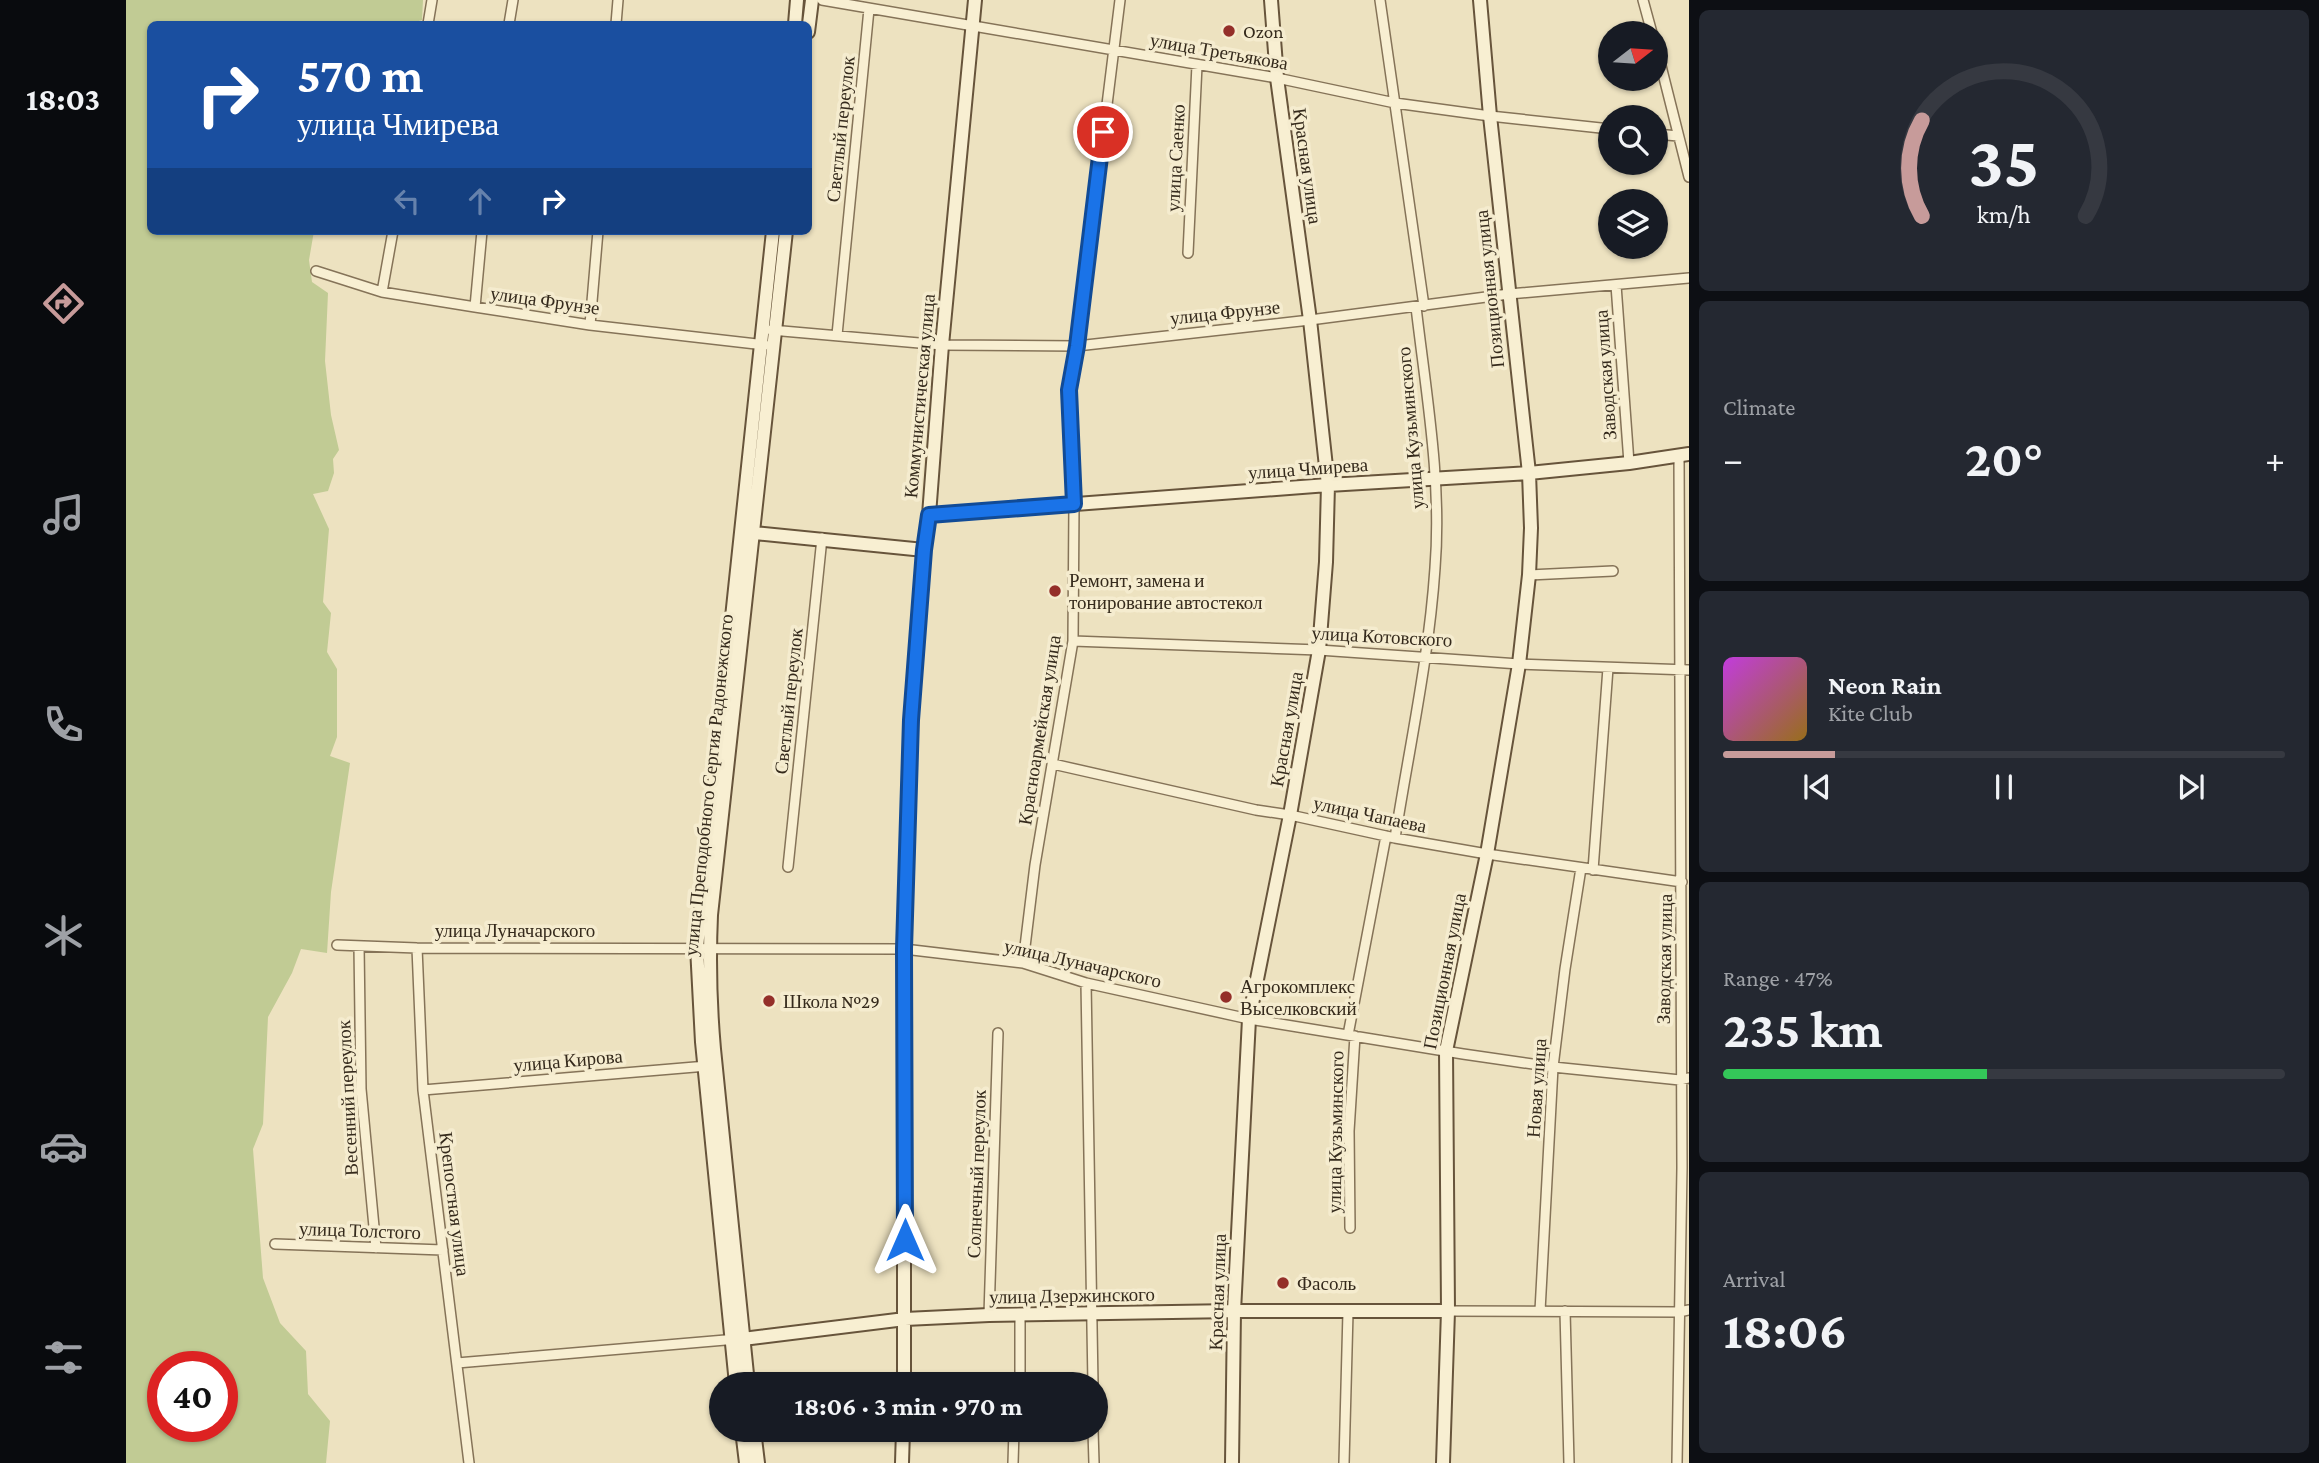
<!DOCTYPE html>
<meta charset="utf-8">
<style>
body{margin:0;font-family:"Crimson Pro",serif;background:#242831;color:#f1f3f6;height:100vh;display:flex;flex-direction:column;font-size:26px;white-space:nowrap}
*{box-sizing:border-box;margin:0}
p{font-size:23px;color:#9ea1a6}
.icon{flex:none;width:38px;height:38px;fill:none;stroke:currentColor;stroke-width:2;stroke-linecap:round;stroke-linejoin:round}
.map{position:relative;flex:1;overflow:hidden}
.side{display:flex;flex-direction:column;gap:10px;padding:10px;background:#0d0f14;width:630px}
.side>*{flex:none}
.guide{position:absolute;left:21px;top:21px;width:665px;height:214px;border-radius:10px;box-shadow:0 2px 5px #0004;background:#1a4fa0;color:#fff;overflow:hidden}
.needle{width:46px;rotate:73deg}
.fabs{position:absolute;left:1472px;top:21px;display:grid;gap:14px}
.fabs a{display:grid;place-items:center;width:70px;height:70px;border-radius:50%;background:#171b24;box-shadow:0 2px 5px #0004;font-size:35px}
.speed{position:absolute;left:21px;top:1351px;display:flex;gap:14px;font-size:35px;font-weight:700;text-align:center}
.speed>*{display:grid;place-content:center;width:91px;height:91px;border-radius:50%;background:#171b24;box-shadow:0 2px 5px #0004;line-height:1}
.speed .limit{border:10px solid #d22;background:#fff;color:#111}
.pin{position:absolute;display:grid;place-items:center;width:60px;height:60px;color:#fff;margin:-30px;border:4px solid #fff;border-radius:50%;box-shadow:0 2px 7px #0007}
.me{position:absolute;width:77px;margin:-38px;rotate:0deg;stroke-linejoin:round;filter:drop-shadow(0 0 5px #0008)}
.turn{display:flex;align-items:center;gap:24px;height:147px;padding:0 35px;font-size:32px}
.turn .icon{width:91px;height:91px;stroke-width:2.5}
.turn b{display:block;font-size:49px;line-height:60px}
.lanes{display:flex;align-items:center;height:66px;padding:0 35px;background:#0003;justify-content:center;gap:35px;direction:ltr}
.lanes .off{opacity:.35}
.big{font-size:52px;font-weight:700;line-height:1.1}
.side .tile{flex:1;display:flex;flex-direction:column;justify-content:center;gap:10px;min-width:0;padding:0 24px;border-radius:10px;background:#242831}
.side .dial{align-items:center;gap:0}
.dial svg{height:182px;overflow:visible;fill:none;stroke:#363941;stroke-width:7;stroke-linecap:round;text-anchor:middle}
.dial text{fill:#f1f3f6;stroke:none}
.song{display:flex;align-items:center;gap:21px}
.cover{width:84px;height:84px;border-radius:10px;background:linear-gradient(135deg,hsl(290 70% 55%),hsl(40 70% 35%))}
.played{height:7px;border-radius:4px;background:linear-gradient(90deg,#c79b9a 20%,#363941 20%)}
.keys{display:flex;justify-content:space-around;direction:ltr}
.heat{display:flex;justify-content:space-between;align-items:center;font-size:38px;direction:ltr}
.charge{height:10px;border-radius:5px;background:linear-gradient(90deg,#34c759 47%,#363941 0)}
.trip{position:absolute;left:583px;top:1372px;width:399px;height:70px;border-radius:35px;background:#171b24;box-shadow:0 2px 5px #0004;font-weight:700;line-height:70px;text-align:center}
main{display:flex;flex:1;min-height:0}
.tab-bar{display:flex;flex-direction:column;width:126px;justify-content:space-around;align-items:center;background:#090b0e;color:#9ea1a6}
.tab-bar .icon{width:49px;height:49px}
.tab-bar .on{color:#c79b9a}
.tab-bar b{font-size:32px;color:#f1f3f6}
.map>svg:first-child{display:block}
</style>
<main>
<nav class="tab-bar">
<b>18:03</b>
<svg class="icon on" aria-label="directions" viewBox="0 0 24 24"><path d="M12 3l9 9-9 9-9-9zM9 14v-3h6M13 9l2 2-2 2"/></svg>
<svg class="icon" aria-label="music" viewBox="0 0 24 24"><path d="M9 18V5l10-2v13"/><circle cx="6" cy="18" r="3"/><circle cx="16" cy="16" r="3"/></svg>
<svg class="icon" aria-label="phone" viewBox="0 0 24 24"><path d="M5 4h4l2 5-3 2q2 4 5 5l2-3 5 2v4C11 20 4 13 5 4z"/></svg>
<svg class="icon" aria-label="climate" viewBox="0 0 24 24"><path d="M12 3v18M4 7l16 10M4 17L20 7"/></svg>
<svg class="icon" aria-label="car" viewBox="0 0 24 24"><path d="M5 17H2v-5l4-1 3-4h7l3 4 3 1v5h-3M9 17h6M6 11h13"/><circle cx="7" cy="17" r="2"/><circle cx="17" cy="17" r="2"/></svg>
<svg class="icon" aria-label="filters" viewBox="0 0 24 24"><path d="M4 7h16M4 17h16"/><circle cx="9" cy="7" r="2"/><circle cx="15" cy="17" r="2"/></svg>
</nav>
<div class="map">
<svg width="1563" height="1463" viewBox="0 0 1563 1463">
<rect width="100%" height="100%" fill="#ede2c0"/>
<path fill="#c1cb94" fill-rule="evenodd" d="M0 0H297L296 20 283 24H24V231H188L183 260 186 282 202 293 199 361 205 415 213 450 207 459 208 473 202 491 187 494 203 529 197 602 205 613 201 652 211 669V737L204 756 224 763 205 892 201 953 175 949 166 973 142 1017 137 1124 127 1149 137 1278 154 1323 180 1351 182 1394 204 1421 200 1463H0ZM37 1367H96V1426H37Z"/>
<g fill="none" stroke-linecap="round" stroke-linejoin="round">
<defs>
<path id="street" d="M696 0 1151 78 1269 103 1364 116 1484 129
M1254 0 1298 306
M1517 0 1526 33
M302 24 306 0
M383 24 387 0
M490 24 492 0
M1530 46 1563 177
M1530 134 1552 136
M1062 253 1071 65
M190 271 256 292 349 307 464 325 639 345
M1490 285 1503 463
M256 292 267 231
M349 307 356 231
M464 325 472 231
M645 330 816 345 951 346 1184 320 1383 294 1563 278
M711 335 743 9
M1403 575 1487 571
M947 641 1193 650 1393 664 1563 670
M927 764 1130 810 1164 815 1269 838 1361 854 1556 882
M1269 838C1283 749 1303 658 1309 568 1316 481 1300 393 1290 307
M662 867 696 538
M1467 870 1482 668
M211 945 291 948 778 949 897 963 960 983 1123 1019 1337 1054 1427 1067 1554 1080 1563 1078
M233 946 235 1089 250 1248
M291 948 297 1090 343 1463
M897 963 909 865 947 641 948 504 943 390 951 346 994 0
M960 983 967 1384
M1222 1035 1260 836
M297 1090 581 1066
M1224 1228 1223 1131 1229 1036
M149 1244 317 1250
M1322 1311 1553 1312 1563 1310
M1414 1311 1427 1067 1439 969 1455 868
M1439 1311 1443 1463
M863 1315 872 1033
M331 1363 611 1339
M894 1384V1314
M967 1430 968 1463
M887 1463 888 1430
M1218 1463 1222 1312
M1551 1463 1556 1168 1553 456"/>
<path id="secondary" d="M669 24 671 0
M682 32 686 0
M803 515 1202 485 1403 473 1503 463 1563 454
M619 532 798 550
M617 1339 779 1319 863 1315 1108 1311H1322
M610 1384 576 1042 571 947 647 231
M622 1384 588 1049C584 1004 583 960 585 915L660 231
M778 1384V949L785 720 798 550 803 515 816 345 849 0
M616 1430 620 1463
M628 1430 632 1463
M776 1463 777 1430
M1106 1463 1108 1311 1123 1019 1164 815 1193 650 1200 562 1202 485 1184 320 1151 78 1145 0
M1317 1463 1322 1311 1320 1051 1361 854 1393 664 1403 575 1405 528 1403 473 1364 116 1354 0"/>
</defs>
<use href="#street" stroke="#857358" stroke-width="12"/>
<use href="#secondary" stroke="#67543b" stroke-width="16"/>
<use href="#street" stroke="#f8efd2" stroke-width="9"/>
<use href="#secondary" stroke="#f8efd2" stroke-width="12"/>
</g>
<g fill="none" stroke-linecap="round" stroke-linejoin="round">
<defs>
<path id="route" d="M779 1240 778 949 785 720 798 550 803 515 948 504 943 390 951 346 977 132"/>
</defs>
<use href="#route" stroke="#114b97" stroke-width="18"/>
<use href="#route" stroke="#1a73e8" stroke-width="12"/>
</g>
<g fill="#942f29" stroke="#f5eccf" stroke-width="2.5">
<circle cx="1103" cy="31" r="7"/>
<circle cx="929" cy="591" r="7"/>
<circle cx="1100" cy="997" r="7"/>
<circle cx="643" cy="1001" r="7"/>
<circle cx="1157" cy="1283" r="7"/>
</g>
<g text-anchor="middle" stroke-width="7" stroke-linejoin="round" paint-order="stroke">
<g font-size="19" fill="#352a1c" stroke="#f5eccf" text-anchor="start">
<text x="1117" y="38">Ozon</text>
<text x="943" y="587">Ремонт, замена и<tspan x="943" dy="22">тонирование автостекол</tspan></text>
<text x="1114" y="993">Агрокомплекс<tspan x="1114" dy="22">Выселковский</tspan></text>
<text x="657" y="1008">Школа №29</text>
<text x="1171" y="1290">Фасоль</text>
</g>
<g font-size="19" fill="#352a1c" stroke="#f5eccf">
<text transform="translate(1093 51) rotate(10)" y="7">улица Третьякова</text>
<text transform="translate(714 129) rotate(-84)" y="7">Светлый переулок</text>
<text transform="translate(1049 158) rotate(-87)" y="7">улица Саенко</text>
<text transform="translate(1182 166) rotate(82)" y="7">Красная улица</text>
<text transform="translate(1363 289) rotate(-96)" y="7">Позиционная улица</text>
<text transform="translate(419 300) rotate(8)" y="7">улица Фрунзе</text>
<text transform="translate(1099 312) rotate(-6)" y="7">улица Фрунзе</text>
<text transform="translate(1479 375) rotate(-94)" y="7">Заводская улица</text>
<text transform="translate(793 396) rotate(-85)" y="7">Коммунистическая улица</text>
<text transform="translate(1284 428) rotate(-95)" y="7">улица Кузьминского</text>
<text transform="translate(1182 468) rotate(-4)" y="7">улица Чмирева</text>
<text transform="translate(1256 636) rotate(3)" y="7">улица Котовского</text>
<text transform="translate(662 701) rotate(-84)" y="7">Светлый переулок</text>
<text transform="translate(1160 729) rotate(-80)" y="7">Красная улица</text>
<text transform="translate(913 730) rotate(-81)" y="7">Красноармейская улица</text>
<text transform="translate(582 785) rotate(-84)" y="7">улица Преподобного Сергия Радонежского</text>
<text transform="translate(1244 814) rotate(12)" y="7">улица Чапаева</text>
<text x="389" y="937">улица Луначарского</text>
<text transform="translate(1538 959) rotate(-89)" y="7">Заводская улица</text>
<text transform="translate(957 963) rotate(13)" y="7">улица Луначарского</text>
<text transform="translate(1318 971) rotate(-79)" y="7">Позиционная улица</text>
<text transform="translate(442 1060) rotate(-5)" y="7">улица Кирова</text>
<text transform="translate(1410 1088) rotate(-86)" y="7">Новая улица</text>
<text transform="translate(221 1098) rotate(-93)" y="7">Весенний переулок</text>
<text transform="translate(1209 1132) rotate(-89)" y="7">улица Кузьминского</text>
<text transform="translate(850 1174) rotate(-88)" y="7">Солнечный переулок</text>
<text transform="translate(329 1204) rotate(83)" y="7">Крепостная улица</text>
<text transform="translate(234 1230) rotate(2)" y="7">улица Толстого</text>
<text transform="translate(1091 1292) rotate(-88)" y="7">Красная улица</text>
<text transform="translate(946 1295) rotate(-1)" y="7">улица Дзержинского</text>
</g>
</g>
</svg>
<div class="fabs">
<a><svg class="needle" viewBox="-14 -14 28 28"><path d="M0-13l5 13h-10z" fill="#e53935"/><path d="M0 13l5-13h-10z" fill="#9ea1a6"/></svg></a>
<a><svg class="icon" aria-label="search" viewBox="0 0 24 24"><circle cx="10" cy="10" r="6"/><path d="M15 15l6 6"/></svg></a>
<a><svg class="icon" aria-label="layers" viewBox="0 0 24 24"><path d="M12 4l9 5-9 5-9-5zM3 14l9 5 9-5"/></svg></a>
</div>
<div class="speed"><div class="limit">40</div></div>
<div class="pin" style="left:977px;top:132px;background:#d93025"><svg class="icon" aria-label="arrive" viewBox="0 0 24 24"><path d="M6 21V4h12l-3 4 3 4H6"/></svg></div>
<svg class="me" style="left:779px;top:1240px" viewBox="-20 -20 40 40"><path d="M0-17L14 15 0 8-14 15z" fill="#1a73e8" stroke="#fff" stroke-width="4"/></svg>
<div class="trip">18:06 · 3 min · 970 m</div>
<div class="guide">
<div class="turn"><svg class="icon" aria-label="right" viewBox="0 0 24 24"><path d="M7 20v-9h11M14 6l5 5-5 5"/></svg><div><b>570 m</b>улица Чмирева</div></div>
<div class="lanes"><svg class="icon off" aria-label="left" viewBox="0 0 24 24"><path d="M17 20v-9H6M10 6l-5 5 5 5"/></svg><svg class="icon off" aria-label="ahead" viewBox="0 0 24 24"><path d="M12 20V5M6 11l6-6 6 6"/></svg><svg class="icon" aria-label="right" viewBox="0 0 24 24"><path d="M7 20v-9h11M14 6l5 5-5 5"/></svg></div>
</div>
</div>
<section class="side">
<div class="tile dial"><svg viewBox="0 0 100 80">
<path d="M14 69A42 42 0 1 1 86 69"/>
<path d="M14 69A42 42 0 0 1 14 27" stroke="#c79b9a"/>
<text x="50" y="56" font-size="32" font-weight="700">35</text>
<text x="50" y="72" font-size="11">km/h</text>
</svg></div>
<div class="tile"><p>Climate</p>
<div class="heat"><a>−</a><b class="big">20°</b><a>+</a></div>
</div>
<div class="tile">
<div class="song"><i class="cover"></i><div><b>Neon Rain</b><p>Kite Club</p></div></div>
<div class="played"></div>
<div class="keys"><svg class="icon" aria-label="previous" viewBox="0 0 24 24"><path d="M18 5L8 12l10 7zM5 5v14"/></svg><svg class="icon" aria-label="pause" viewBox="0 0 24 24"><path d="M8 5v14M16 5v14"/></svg><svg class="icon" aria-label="next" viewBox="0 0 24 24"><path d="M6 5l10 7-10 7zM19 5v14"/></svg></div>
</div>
<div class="tile"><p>Range · 47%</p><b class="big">235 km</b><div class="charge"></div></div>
<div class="tile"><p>Arrival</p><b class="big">18:06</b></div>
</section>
</main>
